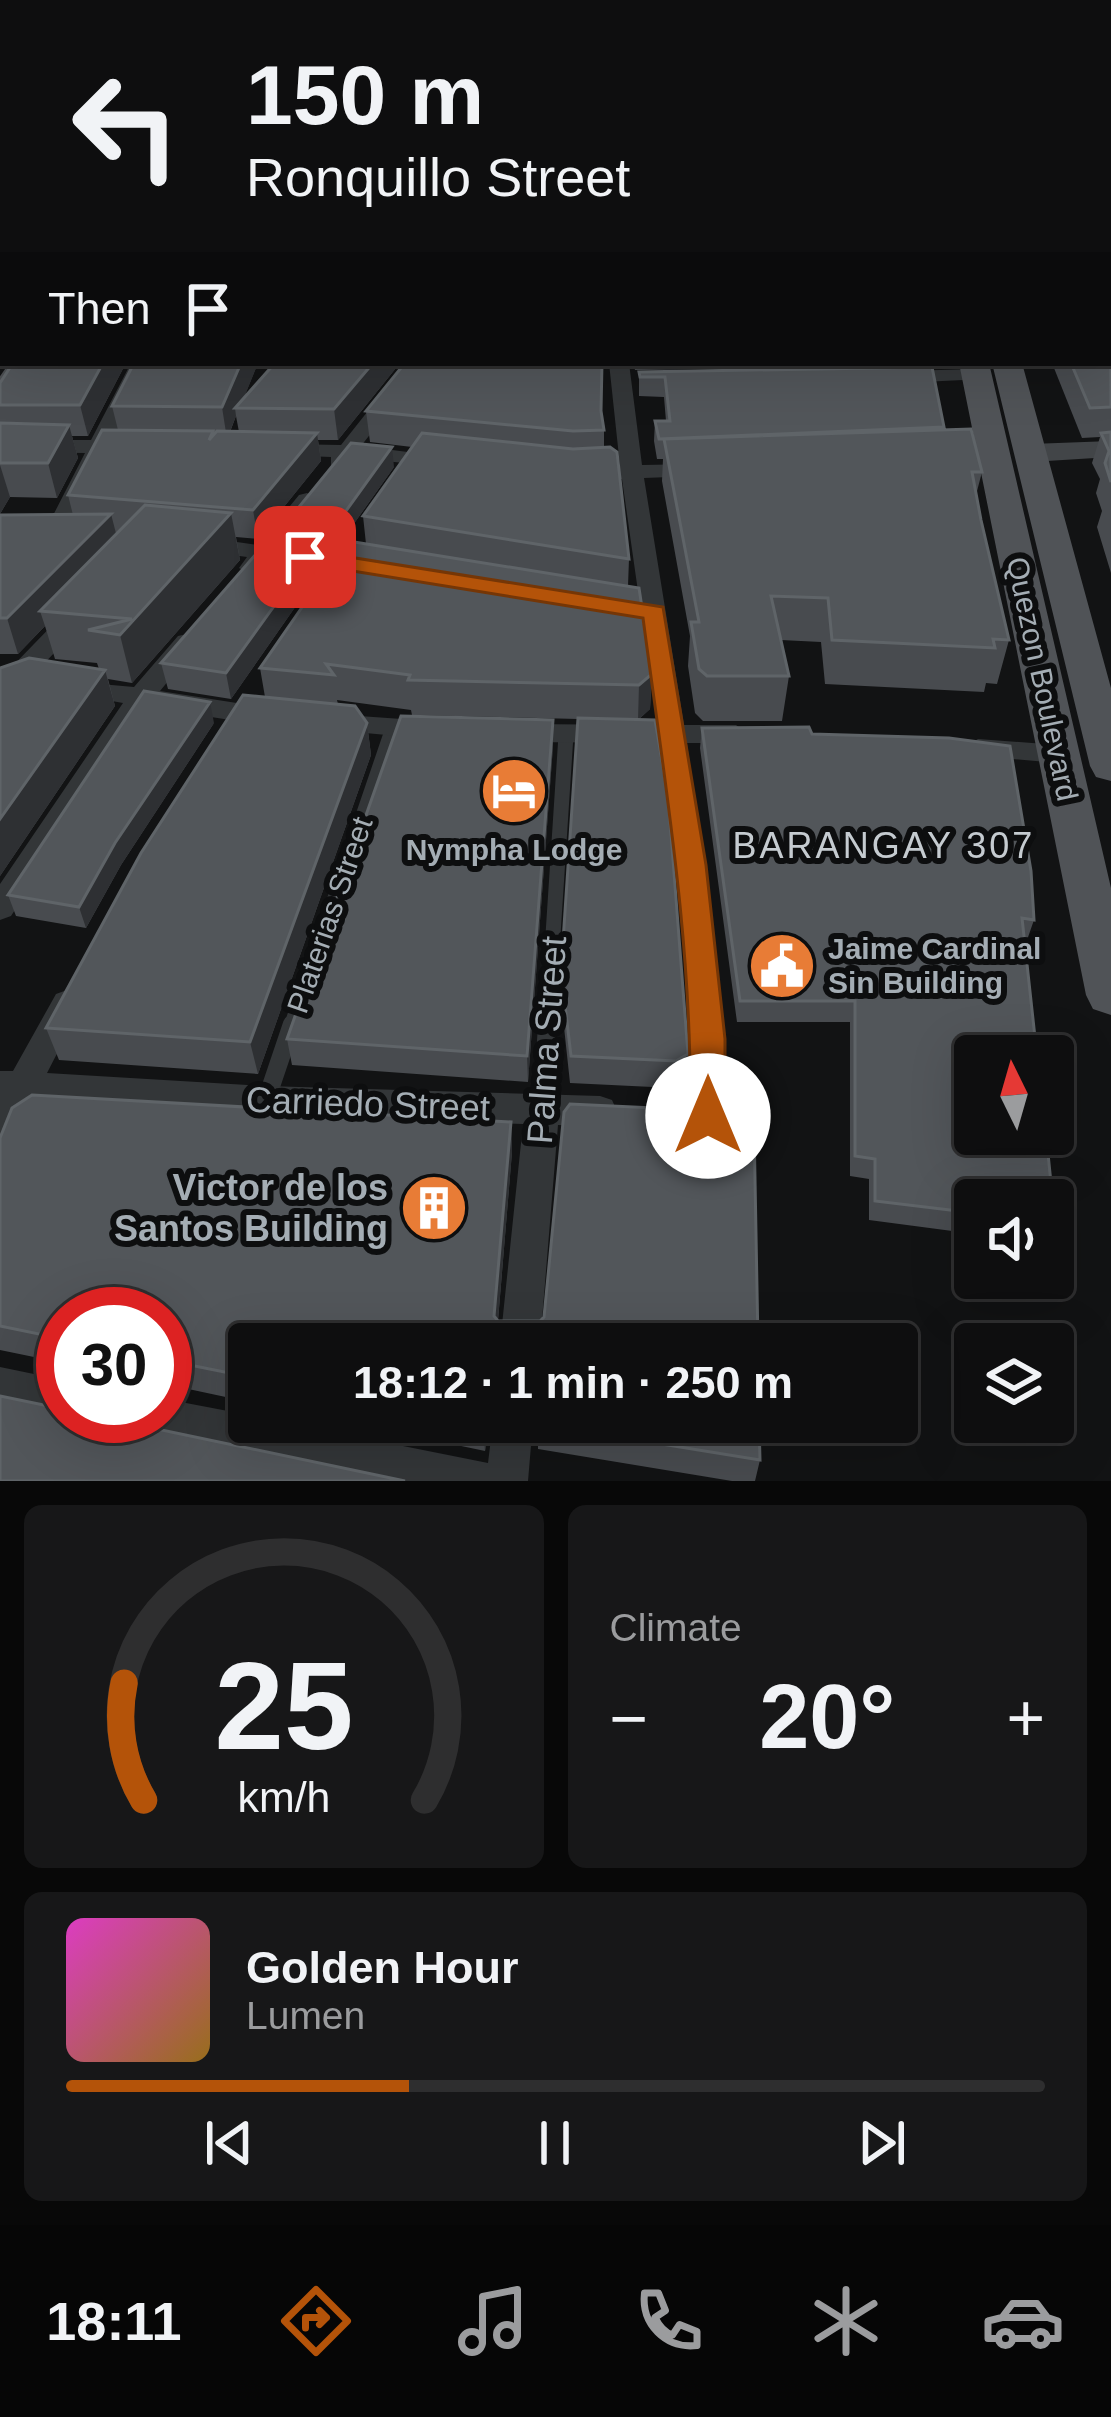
<!DOCTYPE html>
<meta charset="utf-8">
<style>
body{margin:0;font-family:Arial,sans-serif;background:#171718;color:#f1f3f6;height:100vh;display:flex;flex-direction:column;font-size:45px;white-space:nowrap}
*{box-sizing:border-box;margin:0}
p{font-size:39px;color:#9b9c9e}
.icon{flex:none;width:66px;height:66px;fill:none;stroke:currentColor;stroke-width:2;stroke-linecap:round;stroke-linejoin:round}
.map{position:relative;height:1481px;overflow:hidden}
.drawer{display:flex;flex-direction:column;gap:24px;padding:24px;background:#080808;flex:1}
.drawer>*{flex:none}
.banner{position:absolute;left:0px;top:0px;width:1113px;height:366px;box-shadow:0 12px 48px #0002,0 0 0 3px #2e2e2f;background:#0e0e0f;color:#f1f3f6;overflow:hidden}
.needle{width:78px;rotate:355deg}
.fabs{position:absolute;left:954px;top:1035px;display:grid;gap:24px}
.fabs a{display:grid;place-items:center;width:120px;height:120px;border-radius:12px;background:#0e0e0f;box-shadow:0 12px 48px #0002,0 0 0 3px #2e2e2f;font-size:60px}
.speed{position:absolute;left:36px;top:1287px;display:flex;gap:24px;font-size:60px;font-weight:700;text-align:center}
.speed>*{display:grid;place-content:center;width:156px;height:156px;border-radius:50%;background:#0e0e0f;box-shadow:0 12px 48px #0002,0 0 0 3px #2e2e2f;line-height:1}
.speed .limit{border:18px solid #d22;background:#fff;color:#111}
.pin{position:absolute;display:grid;place-items:center;width:102px;height:102px;color:#fff;margin:-51px;border-radius:24px;box-shadow:0 6px 18px #0006}
.me{position:absolute;width:132px;margin:-66px;rotate:0deg;stroke-linejoin:round;filter:drop-shadow(0 0 9px #0008)}
.turn{display:flex;align-items:center;gap:42px;height:252px;padding:0 48px;font-size:54px}
.turn .icon{width:156px;height:156px;stroke-width:2.5}
.turn b{display:block;font-size:84px;line-height:102px}
.then{display:flex;align-items:center;height:114px;padding:0 48px;background:#0003;gap:24px;font-size:45px}
.big{font-size:90px;font-weight:800;line-height:1.1}
.drawer .card{flex:1;display:flex;flex-direction:column;justify-content:center;gap:18px;min-width:0;padding:0 42px;border-radius:18px;background:#171718}
.drawer .dial{align-items:center;gap:0}
.dial svg{height:312px;overflow:visible;fill:none;stroke:#2e2e2f;stroke-width:7;stroke-linecap:round;text-anchor:middle}
.dial text{fill:#f1f3f6;stroke:none}
.song{display:flex;align-items:center;gap:36px}
.cover{width:144px;height:144px;border-radius:18px;background:linear-gradient(135deg,hsl(310 70% 55%),hsl(40 70% 35%))}
.played{height:12px;border-radius:6px;background:linear-gradient(90deg,#b45309 35%,#2e2e2f 35%)}
.keys{display:flex;justify-content:space-around;direction:ltr}
.heat{display:flex;justify-content:space-between;align-items:center;font-size:66px;direction:ltr}
.drawer .tiles{flex:1;display:grid;gap:24px;grid-template-columns:1fr 1fr}
.card:last-child{grid-column:span 2}
.trip{position:absolute;left:228px;top:1323px;width:690px;height:120px;border-radius:12px;background:#0e0e0f;box-shadow:0 12px 48px #0002,0 0 0 3px #2e2e2f;font-weight:800;line-height:120px;text-align:center}
.tabs{display:flex;height:192px;justify-content:space-around;align-items:center;background:#060606;color:#9b9c9e}
.tabs .icon{width:84px;height:84px}
.tabs .on{color:#b45309}
.tabs b{font-size:54px;color:#f1f3f6}
.map>svg:first-child{display:block}
</style>
<div class="map">
<svg width="1111" height="1481" viewBox="0 0 1111 1481">
<rect width="100%" height="100%" fill="#121314"/>
<g fill="none" stroke-linecap="round" stroke-linejoin="round">
<path stroke="#333638" stroke-width="15" d="M291 1027 393 728
M547 1027 566 735"/>
<path stroke="#333638" stroke-width="18" d="M266 1101 292 1024
M542 1109 547 1024"/>
<path fill="#333638" fill-rule="evenodd" d="M131 363H151L112 441H128L139 447 128 453H106L63 538H47L44 533 85 453 0 452V440H91Z
M406 363H426L361 446 439 456 447 457V467L352 458 339 467 331 466V457L278 455V445L286 444 341 445Z
M609 363H629L642 465 696 464 707 470 696 476 644 478 684 725H736L749 734 736 743H687L713 927 725 1116 720 1127 708 1131 696 1127 691 1116 683 927 660 743 517 742 504 733 517 724 657 725 622 479 585 481 574 474 585 467 620 466Z
M977 369 984 371V379L901 383 891 377 901 371Z
M307 493 318 500 280 548 374 562 378 567 374 572 270 560 259 573 251 575 239 568 247 557 202 551 190 544 202 537 258 545 299 495Z
M76 607 85 610 88 615 85 620 9 701 0 704V679L67 610Z
M187 634 200 642 160 691 269 708 278 711 282 717 278 723 269 726 147 707 11 916 0 920V884L123 703 67 693 63 687 67 681 134 687 178 636Z
M331 714 430 721 443 730 430 739 322 729 318 723 322 717Z
M978 739 1058 745 1072 754 1058 763 968 755 964 748Z
M67 990 78 994 83 1003 47 1073 266 1086 600 1096 612 1100 617 1111 612 1122 600 1126 558 1125 540 1344H500L523 1124 266 1116 33 1102 12 1153 0 1157V1071H13L56 994Z
M0 1367 63 1380V1416H73L63 1420 0 1407Z
M165 1399 249 1415V1422H283L488 1463 493 1422H533L528 1481H374L133 1430 127 1416H165Z"/>
<path fill="#424548" fill-rule="evenodd" d="M883 0H899L900 3H884Z
M1111 441V457L1031 462 1017 453 1031 444Z"/>
<path fill="#505357" fill-rule="evenodd" d="M896 0H916L917 3H897Z
M927 0H947L948 3H928Z
M3 337V358L0 359V338Z
M959 363H989L1111 888V1015L1093 1009 1086 995Z
M992 363H1022L1111 688V781L1096 777 1090 766Z"/>
<path stroke="#4b4e51" stroke-width="3" d="M0 379 11 363"/>
</g>
<path fill="#484b4f" fill-rule="evenodd" d="M0 0H382L380 3H3V318L0 322Z
M435 0H479L478 3 436 2Z
M510 0H598L596 3H526Z
M955 0H1111V10L1110 3H956Z
M1111 24V573L1097 527 1102 511 1096 493 1100 479 1092 463 1100 437 1082 438 1052 363H1110Z
M126 363 88 436H72L78 458 57 498 10 497 0 514V383Z
M134 363H258L244 397 400 363 338 440H318L321 461 258 539 236 537 240 560 132 683 108 679 115 706 0 876V668L99 669 97 663 55 659 45 626 18 654H0V515H73L68 495 118 430 112 406ZM236 416 239 432H230Z
M633 363H926L925 365 635 370Z
M639 372 944 427V430L982 472 976 495 1009 640 997 684 986 683 984 692 825 684 821 642 781 640 789 676 782 721H703L695 713 688 666 690 636 662 481 663 459H657L654 441 655 421H666L664 397 639 396Z
M366 411 601 413 604 430V447L629 559 628 586 652 674 650 709 638 720 688 1054 685 1082 673 1088 570 1083 561 999V971L578 719 412 715 411 710 337 700 338 704 367 723 371 755 258 1074 59 1060 46 1028 265 697 260 668 366 544 363 516 412 447 370 442Z
M394 467 336 549 318 547 321 570 231 699 168 689 161 663 289 541 286 523Z
M553 720V746L528 1082 292 1065 287 1039Z
M214 723 121 865 86 928 16 916 8 895Z
M702 728 812 734 1034 920 1027 940H1024L1051 1183 1044 1200H975V1234L869 1220V1179L850 1176V1022H737L700 748Z
M511 1122 512 1152 498 1321H540L758 1344H249V1402L165 1384V1314H63V1363L0 1350V1138Z
M1018 1278H1053L1065 1284 1061 1293 1019 1286Z
M347 1422H490L485 1451Z
M538 1422 760 1460 755 1481H732L538 1449Z"/>
<path fill="#2e3033" d="M364 0H382L380 3H362Z
M3 278V318L0 322V282Z
M103 363H126L88 436 80 405Z
M241 363H258L240 408H235L236 416 227 439 222 407Z
M373 363H400L338 440 334 409Z
M69 425 78 458 57 498 48 463Z
M317 433 321 461 258 539 253 510Z
M392 447 394 467 336 549 333 529Z
M0 465 10 497 0 514Z
M231 513 240 560 132 683 120 635Z
M111 514 120 549 40 611 45 626 18 654 7 618Z
M318 545 321 570 231 699 226 673Z
M105 670 115 706 0 876V819Z
M652 674 650 709 638 720 639 685Z
M210 702 214 723 121 865 86 928 79 907 115 843Z
M553 720V746L528 1082 527 1056Z
M367 723 371 755 258 1074 250 1042Z
M688 1054 685 1082 673 1088 676 1061Z
M511 1122 512 1152 496 1344 494 1316Z
M483 1422H490L485 1451 483 1425Z"/>
<path fill="#52565a" stroke="#5f6468" stroke-width="3" d="M0 0H163L162 3H3V278L0 282Z
M213 0H364L362 3H211Z
M654 0H880L881 3H653Z
M966 0H992L991 3H967Z
M1110 24 1111 407 1090 408 1071 363H1110Z
M13 363H103L80 405H0V383Z
M134 363H241L222 407 112 406Z
M275 363H373L334 409 235 408Z
M405 363H602L601 411 604 430 573 431 366 411Z
M932 367 944 427 659 439 655 421H670L665 377H640L639 372Z
M0 423 69 425 48 463H0Z
M971 429 982 472H972L981 520 1009 640 993 639 995 648 832 640 828 598 771 596 789 676H707L699 669 691 622H699L664 439Z
M102 430 213 431 209 440 217 431 317 433 253 510 68 495Z
M1111 432V482L1105 463 1109 451 1101 433Z
M422 433 573 449 610 447 617 452 629 559 363 516Z
M351 443 392 447 333 529 286 523Z
M145 505 231 513 120 635 88 630 132 619 40 611Z
M111 514 7 618H0V515Z
M269 539 318 545 226 673 161 663Z
M348 541 639 588 652 674 639 685 408 680 410 675 326 664 334 675 260 668Z
M29 658 105 670 0 819V668Z
M144 691 210 702 115 843 79 907 8 895Z
M243 695 355 706 367 723 250 1042 46 1028 141 853Z
M401 716 553 720 527 1056 287 1039Z
M578 718 655 720 668 795 688 1054 676 1061 571 1056 561 971Z
M809 727 812 734 949 738 1010 746 1031 871 1034 920 1022 918 1037 1056H975V1134H1046L1051 1183 1031 1180 1033 1200H975V1213L875 1201V1159L855 1156V1001H740L702 728Z
M32 1095 511 1122 494 1316 498 1321H540L544 1317 564 1112 570 1104 718 1111 736 1119 749 1115 754 1124 758 1344H249V1377L165 1360V1314H63V1339L0 1326V1138L12 1108Z
M1053 1252 1063 1253 1065 1284 1025 1278H1053Z
M0 1396 63 1409V1416H95L405 1481H0Z
M538 1422H759L760 1460 538 1424Z"/>
<path fill="#b45309" stroke="#753606" stroke-width="3" d="M305 550 663 607 706 865 725 1039V1116L720 1127 708 1131 695 1127 690 1116C693 949 665 784 643 618L297 562V552Z"/>
<defs>
<symbol id="hotel-disc" viewBox="-11 -11 22 22"><circle r="9.5" fill="#e87c36" stroke="#0d0e0f"/><path d="M-6-4.5h1.5V1H6V5H4.5V3h-9V5H-6ZM-4 0a1.8 1.8 0 1 1 3.6 0ZM.5 0V-2.5h3Q6-2.5 6 0Z" fill="#fff"/></symbol>
<symbol id="civic-disc" viewBox="-11 -11 22 22"><circle r="9.5" fill="#e87c36" stroke="#0d0e0f"/><path d="M-.6-6.5H3V-4.5H.6V-3L4-1V1h2V6H-6V1h2V-1L-.6-3ZM-1.2 2.5V6h2.4V2.5Z" fill="#fff"/></symbol>
<symbol id="building-disc" viewBox="-11 -11 22 22"><circle r="9.5" fill="#e87c36" stroke="#0d0e0f"/><path d="M-4-6H4V6H1V3H-1V6H-4ZM-2.5-4.3h1.7v1.8h-1.7ZM.8-4.3h1.7v1.8H.8ZM-2.5-1h1.7V.8h-1.7ZM.8-1h1.7V.8H.8Z" fill="#fff"/></symbol>
</defs>
<g fill-rule="evenodd">
<use href="#hotel-disc" x="476" y="753" width="76" height="76"/>
<use href="#civic-disc" x="744" y="928" width="76" height="76"/>
<use href="#building-disc" x="396" y="1170" width="76" height="76"/>
</g>
<g text-anchor="middle" stroke-width="12" stroke-linejoin="round" paint-order="stroke">
<g font-size="30" fill="#a4adb4" stroke="#0d0e0f">
<text transform="translate(1042 679) rotate(78)" y="10">Quezon Boulevard</text>
<text transform="translate(330 915) rotate(-71)" y="10">Platerias Street</text>
</g>
<g font-size="30" font-weight="bold" fill="#a4adb4" stroke="#0d0e0f">
<text x="514" y="860">Nympha Lodge</text>
<text x="828" y="959" text-anchor="start">Jaime Cardinal<tspan x="828" dy="34">Sin Building</tspan></text>
</g>
<g font-size="36" letter-spacing="3" fill="#c5cbd0" stroke="#0d0e0f">
<text x="884" y="858">BARANGAY 307</text>
</g>
<g font-size="36" fill="#a4adb4" stroke="#0d0e0f">
<text transform="translate(546 1040) rotate(-86)" y="13">Palma Street</text>
<text transform="translate(368 1103) rotate(2)" y="13">Carriedo Street</text>
</g>
<g font-size="36" font-weight="bold" fill="#a4adb4" stroke="#0d0e0f" text-anchor="end">
<text x="388" y="1200">Victor de los<tspan x="388" dy="41">Santos Building</tspan></text>
</g>
</g>
</svg>
<div class="fabs">
<a><svg class="needle" viewBox="-14 -14 28 28"><path d="M0-13l5 13h-10z" fill="#e53935"/><path d="M0 13l5-13h-10z" fill="#9b9c9e"/></svg></a>
<a><svg class="icon" aria-label="sound" viewBox="0 0 24 24"><path d="M4 9h4l5-4v14l-5-4H4zM17 9q2 3 0 6"/></svg></a>
<a><svg class="icon" aria-label="layers" viewBox="0 0 24 24"><path d="M12 4l9 5-9 5-9-5zM3 14l9 5 9-5"/></svg></a>
</div>
<div class="speed"><div class="limit">30</div></div>
<div class="pin" style="left:305px;top:557px;background:#d93025"><svg class="icon" aria-label="arrive" viewBox="0 0 24 24"><path d="M6 21V4h12l-3 4 3 4H6"/></svg></div>
<svg class="me" style="left:708px;top:1116px" viewBox="-20 -20 40 40"><circle r="19" fill="#fff"/><path d="M0-13L10 11 0 6-10 11z" fill="#b45309"/></svg>
<div class="trip">18:12 · 1 min · 250 m</div>
<div class="banner">
<div class="turn"><svg class="icon" aria-label="left" viewBox="0 0 24 24"><path d="M17 20v-9H6M10 6l-5 5 5 5"/></svg><div><b>150 m</b>Ronquillo Street</div></div>
<div class="then">Then<svg class="icon" aria-label="arrive" viewBox="0 0 24 24"><path d="M6 21V4h12l-3 4 3 4H6"/></svg></div>
</div>
</div>
<section class="drawer">
<div class="tiles">
<div class="card dial"><svg viewBox="0 0 100 80">
<path d="M14 69A42 42 0 1 1 86 69"/>
<path d="M14 69A42 42 0 0 1 9 39" stroke="#b45309"/>
<text x="50" y="56" font-size="32" font-weight="700">25</text>
<text x="50" y="72" font-size="11">km/h</text>
</svg></div>
<div class="card"><p>Climate</p>
<div class="heat"><a>−</a><b class="big">20°</b><a>+</a></div>
</div>
<div class="card">
<div class="song"><i class="cover"></i><div><b>Golden Hour</b><p>Lumen</p></div></div>
<div class="played"></div>
<div class="keys"><svg class="icon" aria-label="previous" viewBox="0 0 24 24"><path d="M18 5L8 12l10 7zM5 5v14"/></svg><svg class="icon" aria-label="pause" viewBox="0 0 24 24"><path d="M8 5v14M16 5v14"/></svg><svg class="icon" aria-label="next" viewBox="0 0 24 24"><path d="M6 5l10 7-10 7zM19 5v14"/></svg></div>
</div>
</div>
</section>
<nav class="tabs">
<b>18:11</b>
<svg class="icon on" aria-label="directions" viewBox="0 0 24 24"><path d="M12 3l9 9-9 9-9-9zM9 14v-3h6M13 9l2 2-2 2"/></svg>
<svg class="icon" aria-label="music" viewBox="0 0 24 24"><path d="M9 18V5l10-2v13"/><circle cx="6" cy="18" r="3"/><circle cx="16" cy="16" r="3"/></svg>
<svg class="icon" aria-label="phone" viewBox="0 0 24 24"><path d="M5 4h4l2 5-3 2q2 4 5 5l2-3 5 2v4C11 20 4 13 5 4z"/></svg>
<svg class="icon" aria-label="climate" viewBox="0 0 24 24"><path d="M12 3v18M4 7l16 10M4 17L20 7"/></svg>
<svg class="icon" aria-label="car" viewBox="0 0 24 24"><path d="M5 17H2v-5l4-1 3-4h7l3 4 3 1v5h-3M9 17h6M6 11h13"/><circle cx="7" cy="17" r="2"/><circle cx="17" cy="17" r="2"/></svg>
</nav>
